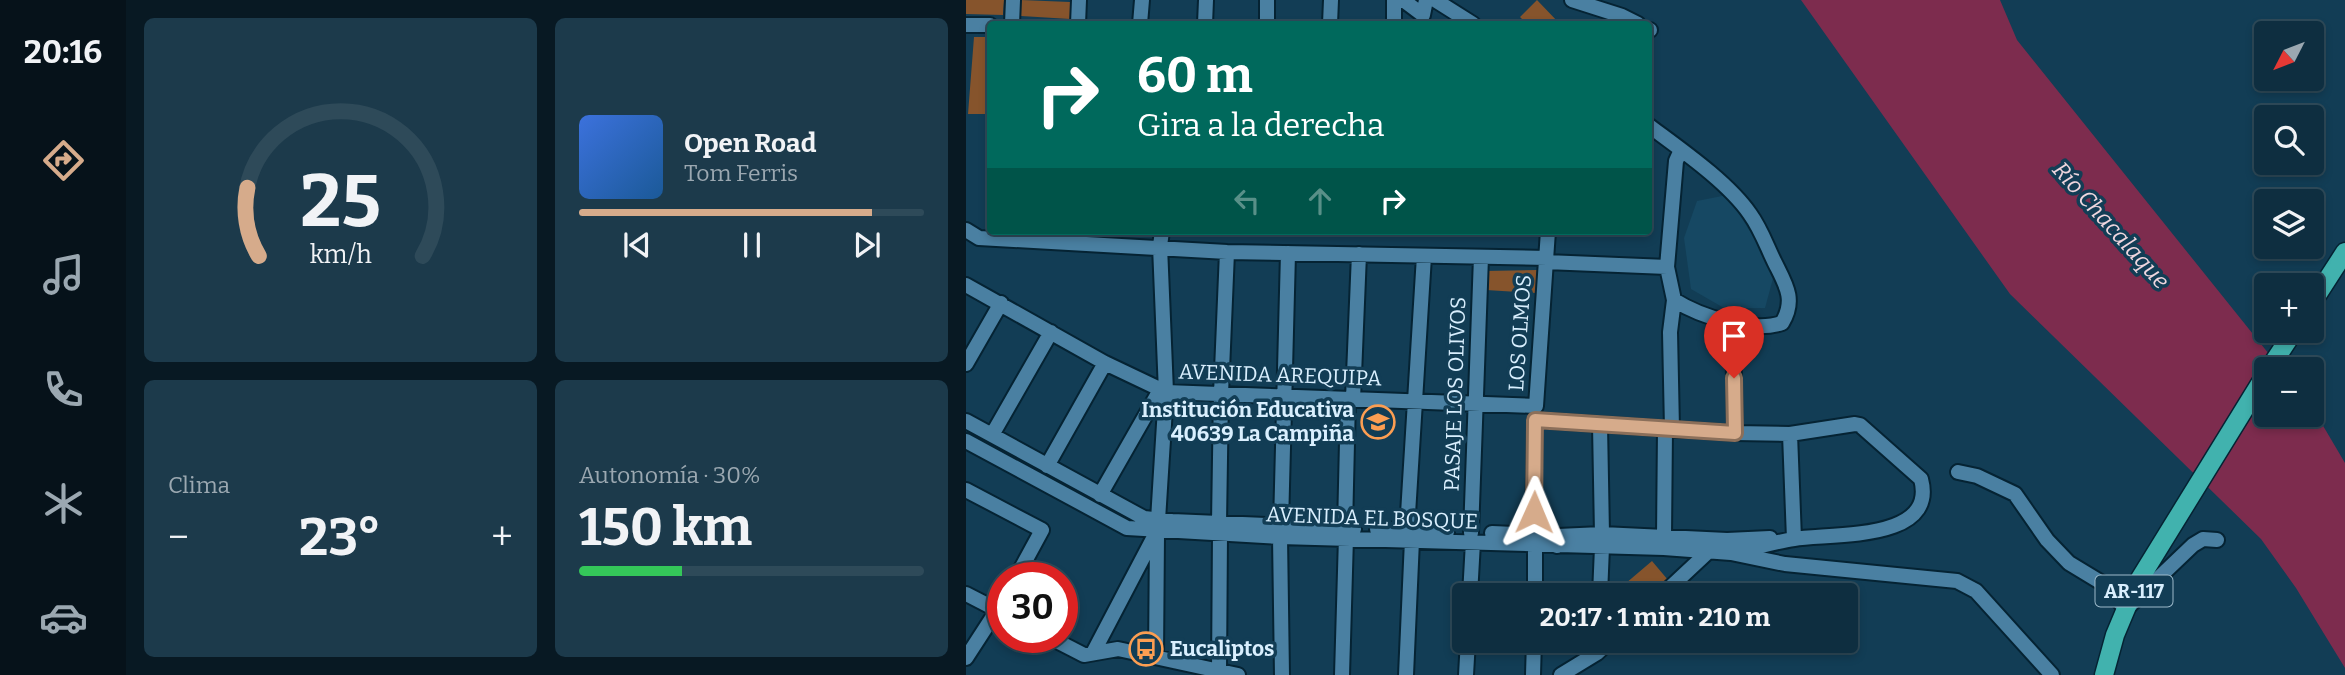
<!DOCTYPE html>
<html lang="es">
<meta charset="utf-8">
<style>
body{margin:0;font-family:Bitter,serif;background:#1c3a4b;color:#f1f3f6;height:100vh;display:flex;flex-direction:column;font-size:26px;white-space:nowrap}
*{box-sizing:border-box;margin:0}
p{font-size:23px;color:#9ba8b1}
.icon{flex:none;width:38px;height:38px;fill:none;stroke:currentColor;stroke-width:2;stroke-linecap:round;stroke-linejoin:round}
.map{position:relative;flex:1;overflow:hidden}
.drawer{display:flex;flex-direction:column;gap:18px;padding:18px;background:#081923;width:840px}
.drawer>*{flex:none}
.banner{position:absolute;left:21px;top:21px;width:665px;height:214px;border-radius:7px;box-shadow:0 4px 10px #0003,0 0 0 2px #2e4a59;background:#00695c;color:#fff;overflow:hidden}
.needle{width:46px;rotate:228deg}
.controls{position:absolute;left:1288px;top:21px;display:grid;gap:14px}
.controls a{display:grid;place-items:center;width:70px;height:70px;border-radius:7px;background:#0e2e40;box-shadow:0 4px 10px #0003,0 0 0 2px #2e4a59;font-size:35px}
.speed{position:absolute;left:21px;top:562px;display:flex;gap:14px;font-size:35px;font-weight:700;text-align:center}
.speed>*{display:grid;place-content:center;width:91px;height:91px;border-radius:50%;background:#0e2e40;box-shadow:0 4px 10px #0003,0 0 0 2px #2e4a59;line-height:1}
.speed .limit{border:10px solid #d22;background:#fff;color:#111}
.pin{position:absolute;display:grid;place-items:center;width:60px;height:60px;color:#fff;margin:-72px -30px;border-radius:50% 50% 50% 0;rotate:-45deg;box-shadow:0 0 7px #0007}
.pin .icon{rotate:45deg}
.me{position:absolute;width:77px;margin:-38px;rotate:1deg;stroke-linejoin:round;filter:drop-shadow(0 0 5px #0008)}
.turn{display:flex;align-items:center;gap:24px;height:147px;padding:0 35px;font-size:32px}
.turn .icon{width:91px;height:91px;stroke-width:2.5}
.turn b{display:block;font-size:49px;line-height:60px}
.lanes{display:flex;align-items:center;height:66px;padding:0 35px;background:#0003;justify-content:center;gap:35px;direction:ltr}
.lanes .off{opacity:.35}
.big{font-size:52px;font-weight:700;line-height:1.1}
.drawer .card{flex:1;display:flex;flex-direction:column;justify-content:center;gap:10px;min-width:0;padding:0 24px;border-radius:10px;background:#1c3a4b}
.drawer .dial{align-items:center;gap:0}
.dial svg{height:182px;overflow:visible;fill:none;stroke:#2e4a59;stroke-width:7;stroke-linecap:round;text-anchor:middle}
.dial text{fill:#f1f3f6;stroke:none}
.song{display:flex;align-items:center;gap:21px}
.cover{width:84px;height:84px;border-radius:10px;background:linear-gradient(135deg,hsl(220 70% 55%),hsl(210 70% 35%))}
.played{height:7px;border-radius:4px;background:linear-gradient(90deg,#d6ab8b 85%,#2e4a59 85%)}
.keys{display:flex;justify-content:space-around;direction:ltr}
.heat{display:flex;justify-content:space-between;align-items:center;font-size:38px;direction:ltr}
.charge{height:10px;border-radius:5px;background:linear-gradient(90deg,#34c759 30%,#2e4a59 0)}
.drawer .tiles{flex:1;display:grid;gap:18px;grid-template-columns:repeat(2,1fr)}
.trip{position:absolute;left:486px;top:583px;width:406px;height:70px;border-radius:7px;background:#0e2e40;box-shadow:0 4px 10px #0003,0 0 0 2px #2e4a59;font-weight:700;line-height:70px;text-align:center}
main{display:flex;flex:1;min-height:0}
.tabs{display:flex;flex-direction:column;width:126px;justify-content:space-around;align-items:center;background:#06121a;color:#9ba8b1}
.tabs .icon{width:49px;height:49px}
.tabs .active{color:#d6ab8b}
.tabs b{font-size:32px;color:#f1f3f6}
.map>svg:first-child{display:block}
</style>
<main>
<nav class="tabs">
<b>20:16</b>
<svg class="icon active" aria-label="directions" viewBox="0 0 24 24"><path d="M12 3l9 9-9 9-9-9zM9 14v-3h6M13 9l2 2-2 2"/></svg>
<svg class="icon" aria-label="music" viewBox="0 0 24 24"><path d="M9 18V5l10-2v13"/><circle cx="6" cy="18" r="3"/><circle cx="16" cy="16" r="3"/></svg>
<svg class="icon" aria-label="phone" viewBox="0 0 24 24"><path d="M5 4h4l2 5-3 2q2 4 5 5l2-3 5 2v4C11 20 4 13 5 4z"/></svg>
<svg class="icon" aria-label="climate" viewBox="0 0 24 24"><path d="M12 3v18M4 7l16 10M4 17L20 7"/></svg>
<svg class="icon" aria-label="car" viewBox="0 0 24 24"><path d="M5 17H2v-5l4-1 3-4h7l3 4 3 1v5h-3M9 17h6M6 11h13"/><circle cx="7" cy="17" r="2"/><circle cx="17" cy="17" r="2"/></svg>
</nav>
<section class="drawer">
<div class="tiles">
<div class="card dial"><svg viewBox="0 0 100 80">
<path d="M14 69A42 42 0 1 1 86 69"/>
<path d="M14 69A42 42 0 0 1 9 39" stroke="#d6ab8b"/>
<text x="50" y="56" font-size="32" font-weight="700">25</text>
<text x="50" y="72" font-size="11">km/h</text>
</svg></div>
<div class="card">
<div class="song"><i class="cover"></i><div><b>Open Road</b><p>Tom Ferris</p></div></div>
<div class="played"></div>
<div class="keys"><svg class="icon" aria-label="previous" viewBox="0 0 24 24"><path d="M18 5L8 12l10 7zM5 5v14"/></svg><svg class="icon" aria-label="pause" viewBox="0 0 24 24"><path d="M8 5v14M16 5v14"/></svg><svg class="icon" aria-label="next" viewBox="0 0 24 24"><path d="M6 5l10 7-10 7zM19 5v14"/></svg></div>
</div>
<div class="card"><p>Clima</p>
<div class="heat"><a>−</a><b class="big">23°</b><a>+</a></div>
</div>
<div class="card"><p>Autonomía · 30%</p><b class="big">150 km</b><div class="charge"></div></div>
</div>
</section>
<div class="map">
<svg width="1379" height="675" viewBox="0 0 1379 675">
<rect width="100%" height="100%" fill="#123d55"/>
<path fill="#164863" d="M761 195 809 271 799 308H758L725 289 718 238 731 201Z"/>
<path fill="#86542c" d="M0 0H38L37 15 0 14Z
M55 0 104 2V19L55 16Z
M571 0 594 24H561L554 17Z
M8 37H24V114H2Z
M571 270 570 293 520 290 518 271Z
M686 561 702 580 684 595H646Z"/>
<path fill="#7d2c4e" d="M835 0H1034L1051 40 1315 369H1300V415H1346V407L1379 463V668L1330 588 1295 539 1044 294Z"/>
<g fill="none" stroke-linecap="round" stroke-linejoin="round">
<defs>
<path id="minor" d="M428 0V24
M437 0 457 15 460 0
M469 0 507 24
M606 0 656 16 672 24
M46 24 47 0
M112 24 113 0
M174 24 176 0
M239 24 240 0
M301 24V0
M364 24 365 0
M0 25H24
M682 30H684
M682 125C714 149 762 182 784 214 795 229 801 247 809 263 820 285 830 300 816 323 786 333 735 317 708 300
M0 230 13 238 261 252 581 258
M322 253 315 525 324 528
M580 262 701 267
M0 285 139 363 200 392 570 406 582 231
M767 323 769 433
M0 364 35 303
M382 399 379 528 388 529
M387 399 393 254
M0 421 178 518 206 521 373 528
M634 425 636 534
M706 429 704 332 708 300 701 267 710 161 715 150
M824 434 828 539
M26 435 85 332
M0 441 161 528 314 537 698 548 765 553 819 564 991 581 1010 591 1086 675
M81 466 139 363
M992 472 1011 476 1049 494 1081 540 1103 563 1136 583 1160 609 1227 545 1237 539 1251 540
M0 490 76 530 50 578
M134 495 194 390
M192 520 200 392 194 246 196 231
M253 523 255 394 261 252
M411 529 481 532
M441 530 458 256
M505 533 515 257
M526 533 592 536 591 546
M567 535 569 420 769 433 824 434 889 424 894 425 955 479C972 542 865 533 828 539 809 542 789 548 770 552
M592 536 636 534 761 540 804 538
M314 537 316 675
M698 537 699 429
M0 594 37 613
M504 595 507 542
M569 595V545
M634 595 636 547
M696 595 742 552
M83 637 118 655 152 649 272 675
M127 653 191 531
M190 656 191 535
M0 658 37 601
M253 671 254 534
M376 675 380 537
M440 675 446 540
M500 675 502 640
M567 675 568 640
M595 675 631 653 645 640"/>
<path id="major" d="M1346 303 1379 252
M1303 369 1328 331
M1138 675 1149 635 1170 585 1300 374"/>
</defs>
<use href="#minor" stroke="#052333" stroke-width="18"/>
<use href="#major" stroke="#052333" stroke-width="21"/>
<use href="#minor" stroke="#4a80a2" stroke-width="14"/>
<use href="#major" stroke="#41b2ae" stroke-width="18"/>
</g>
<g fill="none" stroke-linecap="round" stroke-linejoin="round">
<defs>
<path id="route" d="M568 512 569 420 769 433 768 378"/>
</defs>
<use href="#route" stroke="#8b6f5a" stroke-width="18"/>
<use href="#route" stroke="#d6ab8b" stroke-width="12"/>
</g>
<defs>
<symbol id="school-ring" viewBox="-11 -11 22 22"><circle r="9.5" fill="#123d55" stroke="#fc9e52" stroke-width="1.5"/><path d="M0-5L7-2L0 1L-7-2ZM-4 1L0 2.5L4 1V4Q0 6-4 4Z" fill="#fc9e52"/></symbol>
<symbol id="bus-ring" viewBox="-11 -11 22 22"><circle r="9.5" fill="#123d55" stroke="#fc9e52" stroke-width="1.5"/><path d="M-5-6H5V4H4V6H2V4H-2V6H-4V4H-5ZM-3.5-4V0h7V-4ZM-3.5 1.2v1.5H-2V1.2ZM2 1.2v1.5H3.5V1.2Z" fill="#fc9e52"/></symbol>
</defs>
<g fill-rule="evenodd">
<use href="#school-ring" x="393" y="403" width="38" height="38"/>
<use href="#bus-ring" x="161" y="630" width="38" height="38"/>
</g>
<g text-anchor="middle" stroke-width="7" stroke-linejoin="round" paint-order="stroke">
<rect fill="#123d55" stroke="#9dbacb" stroke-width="2" x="1129.5" y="575.5" width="77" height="31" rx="5"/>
<g font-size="19" font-weight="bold" fill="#d9effe">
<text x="1168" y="598">AR-117</text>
</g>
<g font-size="21" fill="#d9effe" stroke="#123d55">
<text transform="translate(554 333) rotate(-86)" y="7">LOS OLMOS</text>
<text transform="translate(314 375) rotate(2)" y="7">AVENIDA AREQUIPA</text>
<text transform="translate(489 394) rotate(-88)" y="7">PASAJE LOS OLIVOS</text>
<text transform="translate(406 518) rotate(2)" y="7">AVENIDA EL BOSQUE</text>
</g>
<g font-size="21" font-weight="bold" fill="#d9effe" stroke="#123d55" text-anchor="end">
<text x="388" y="417">Institución Educativa<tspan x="388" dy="24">40639 La Campiña</tspan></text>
<text x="204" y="656" text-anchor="start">Eucaliptos</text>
</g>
<g font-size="23" font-style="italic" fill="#f0d7df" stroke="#123d55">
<text transform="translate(1145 225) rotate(48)" y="8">Río Chacalaque</text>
</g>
</g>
</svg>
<div class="controls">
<a><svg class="needle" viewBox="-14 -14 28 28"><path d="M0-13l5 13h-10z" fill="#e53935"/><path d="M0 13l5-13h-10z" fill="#9ba8b1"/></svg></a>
<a><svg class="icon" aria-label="search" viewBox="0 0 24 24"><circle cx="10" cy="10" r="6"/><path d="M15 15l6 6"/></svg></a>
<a><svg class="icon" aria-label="layers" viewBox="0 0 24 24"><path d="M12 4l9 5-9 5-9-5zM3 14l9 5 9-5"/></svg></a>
<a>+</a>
<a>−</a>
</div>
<div class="speed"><div class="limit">30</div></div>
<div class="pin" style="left:768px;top:378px;background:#d93025"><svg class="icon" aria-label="arrive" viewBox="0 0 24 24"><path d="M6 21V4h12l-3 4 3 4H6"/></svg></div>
<svg class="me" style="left:568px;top:512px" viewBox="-20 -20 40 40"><path d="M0-17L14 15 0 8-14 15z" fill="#d6ab8b" stroke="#fff" stroke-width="4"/></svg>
<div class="trip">20:17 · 1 min · 210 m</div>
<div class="banner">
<div class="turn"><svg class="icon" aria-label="right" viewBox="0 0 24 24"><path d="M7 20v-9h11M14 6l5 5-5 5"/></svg><div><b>60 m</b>Gira a la derecha</div></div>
<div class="lanes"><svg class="icon off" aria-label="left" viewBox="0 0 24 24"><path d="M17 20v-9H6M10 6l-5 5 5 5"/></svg><svg class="icon off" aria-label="ahead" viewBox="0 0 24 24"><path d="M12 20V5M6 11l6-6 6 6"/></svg><svg class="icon" aria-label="right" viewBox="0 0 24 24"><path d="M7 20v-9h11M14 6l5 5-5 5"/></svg></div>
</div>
</div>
</main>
